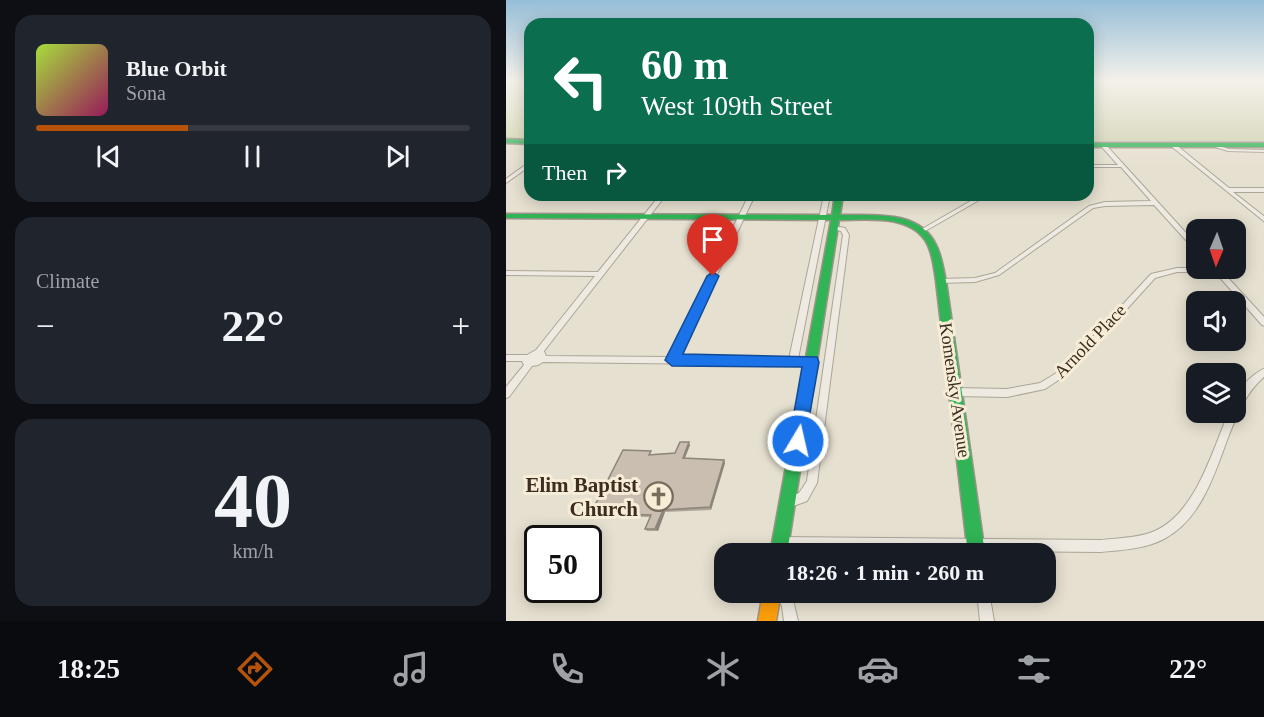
<!DOCTYPE html>
<meta charset="utf-8">
<style>
body{margin:0;font-family:Georgia,serif;background:#20242c;color:#f1f3f6;height:100vh;display:flex;flex-direction:column;font-size:22px;white-space:nowrap}
*{box-sizing:border-box;margin:0}
p{font-size:20px;color:#9ea1a6}
.icon{flex:none;width:33px;height:33px;fill:none;stroke:currentColor;stroke-width:2;stroke-linecap:round;stroke-linejoin:round}
.map{position:relative;flex:1;overflow:hidden}
.panel{display:flex;flex-direction:column;gap:15px;padding:15px;background:#0d0f14;width:506px}
.panel>*{flex:none}
.banner{position:absolute;left:18px;top:18px;width:570px;height:183px;border-radius:18px;box-shadow:0 3px 15px #0003;background:#0b6e4f;color:#fff;overflow:hidden}
.needle{width:39px;rotate:182deg}
.controls{position:absolute;left:680px;top:219px;display:grid;gap:12px}
.controls a{display:grid;place-items:center;width:60px;height:60px;border-radius:12px;background:#171b24;box-shadow:0 3px 15px #0003;font-size:30px}
.speed{position:absolute;left:18px;top:525px;display:flex;gap:12px;font-size:30px;font-weight:700;text-align:center}
.speed>*{display:grid;place-content:center;width:78px;height:78px;border-radius:50%;background:#171b24;box-shadow:0 3px 15px #0003;line-height:1}
.speed .limit{border:3px solid #111;border-radius:9px;background:#fff;color:#111}
.pin{position:absolute;display:grid;place-items:center;width:51px;height:51px;color:#fff;margin:-62px -26px;border-radius:50% 50% 50% 0;rotate:-45deg;box-shadow:0 0 6px #0007}
.pin .icon{rotate:45deg}
.me{position:absolute;width:66px;margin:-33px;rotate:9deg;stroke-linejoin:round;filter:drop-shadow(0 0 4px #0008)}
.turn{display:flex;align-items:center;gap:21px;height:126px;padding:0 18px;font-size:27px}
.turn .icon{width:78px;height:78px;stroke-width:2.5}
.turn b{display:block;font-size:42px;line-height:51px}
.then{display:flex;align-items:center;height:57px;padding:0 18px;background:#0003;gap:12px;font-size:22px}
.big{font-size:45px;font-weight:800;line-height:1.1}
.panel .tile{flex:1;display:flex;flex-direction:column;justify-content:center;gap:9px;min-width:0;padding:0 21px;border-radius:18px;background:#20242c}
.panel .dial{align-items:center;gap:0}
.dial b{font-size:78px;line-height:1}
.song{display:flex;align-items:center;gap:18px}
.cover{width:72px;height:72px;border-radius:9px;background:linear-gradient(135deg,hsl(80 70% 55%),hsl(330 70% 35%))}
.played{height:6px;border-radius:3px;background:linear-gradient(90deg,#b45309 35%,#363941 35%)}
.keys{display:flex;justify-content:space-around;direction:ltr}
.heat{display:flex;justify-content:space-between;align-items:center;font-size:33px;direction:ltr}
.trip{position:absolute;left:208px;top:543px;width:342px;height:60px;border-radius:18px;background:#171b24;box-shadow:0 3px 15px #0003;font-weight:800;line-height:60px;text-align:center}
.dock{display:flex;height:96px;justify-content:space-around;align-items:center;background:#090b0e;color:#9ea1a6}
.dock .icon{width:42px;height:42px}
.dock .current{color:#b45309}
.dock b{font-size:27px;color:#f1f3f6}
main{display:flex;flex:1;min-height:0}
.map>svg:first-child{display:block}
</style>
<main>
<section class="panel">
<div class="tile">
<div class="song"><i class="cover"></i><div><b>Blue Orbit</b><p>Sona</p></div></div>
<div class="played"></div>
<div class="keys"><svg class="icon" aria-label="previous" viewBox="0 0 24 24"><path d="M18 5L8 12l10 7zM5 5v14"/></svg><svg class="icon" aria-label="pause" viewBox="0 0 24 24"><path d="M8 5v14M16 5v14"/></svg><svg class="icon" aria-label="next" viewBox="0 0 24 24"><path d="M6 5l10 7-10 7zM19 5v14"/></svg></div>
</div>
<div class="tile"><p>Climate</p>
<div class="heat"><a>−</a><b class="big">22°</b><a>+</a></div>
</div>
<div class="tile dial"><b>40</b><p>km/h</p></div>
</section>
<div class="map">
<svg width="759" height="621" viewBox="0 0 759 621">
<rect width="100%" height="100%" fill="#e6e0d0"/>
<path fill="#d6d7b2" d="M0 81H24V139H0Z"/>
<path fill="#d1d1b2" d="M582 81H758V142L582 141Z"/>
<g fill="none" stroke-linecap="round" stroke-linejoin="round">
<defs>
<path id="street" d="M595 144H599L690 244V250L688 249 648 205 599 206 587 208 493 275 469 282 433 283 432 281 435 279 469 278 489 273 583 206 599 202 645 201 615 167H582V165H612L595 146Z
M665 144H669L723 188H759V192H727L759 217V222L665 146Z
M706 144 723 149 759 150V152L722 151 706 146Z
M22 163H24V166L0 183V179Z
M154 195H160L38 351 40 356 163 357 243 195H249L172 357 283 359 318 195H324L292 359 308 360 309 362 308 364 305 365 37 362 32 365 26 366 3 397 0 398V387L18 365 16 361H0V355H21L30 350 89 276 0 275V271L92 272Z
M475 195H482L421 230 419 231 416 229Z
M328 226 339 228 343 235 311 483 301 501 282 508 278 506 276 502 278 498 293 493 301 481 337 235 335 231 326 229 325 228Z
M671 268H713L759 318V326L756 325 709 272H671L649 278 563 373 539 389 501 397 449 396 446 395 444 392 446 389 449 388 501 389 534 383 557 369 645 274Z
M759 368V376C740 392 732 413 723 435 709 472 696 519 658 539 639 549 616 550 595 552L274 549 270 547 268 543 270 539 274 537 595 540C613 538 634 538 651 530 691 510 706 451 723 412H729C729 409 728 406 729 402 731 388 747 374 759 368Z
M268 592H282L288 604 292 621H278L276 606Z
M471 592H483L488 621H474Z"/>
<path id="fast" d="M0 139 24 140V144L0 143Z
M582 143H759V147H582Z
M329 195H337L334 215C366 216 413 209 430 245 436 256 437 269 440 281L479 554H462L430 281C428 267 426 251 419 240 401 214 360 220 333 220L281 554H264L325 220 0 218V214L326 215Z"/>
<path id="slow" d="M257 592H275L270 621H252Z"/>
</defs>
<use href="#street" stroke="#aca598" stroke-width="2"/>
<use href="#fast" stroke="#9b9488" stroke-width="3"/>
<use href="#slow" stroke="#9b9488" stroke-width="3"/>
<use href="#street" fill="#eeeae1" fill-rule="evenodd"/>
<use href="#fast" fill="#30b455" fill-rule="evenodd"/>
<use href="#slow" fill="#ff9f0a" fill-rule="evenodd"/>
</g>
<path fill="#aea397" d="M184 445 179 458 218 460 219 463 205 510 159 512 152 531H141L139 529 144 517 87 516 85 513 147 454 169 453Z"/>
<path fill="#8d857b" d="M183 442 184 445 178 460 177 458Z
M218 460 219 463 205 510 204 507Z
M157 510 159 512 152 531 149 529Z"/>
<path fill="#cabeb0" stroke="#8d857b" stroke-width="1.5" d="M174 442H183L177 458 218 460 204 507 157 510 149 529H139L145 515 85 513 117 450 145 451 143 455 169 453Z"/>
<linearGradient id="sky" x2="0" y2="1"><stop stop-color="#96bed8"/><stop offset="0.48" stop-color="#f4f1ea"/><stop offset="1" stop-color="#f4f1ea" stop-opacity="0"/></linearGradient>
<rect width="759" height="168" fill="url(#sky)"/>
<path fill="#1a73e8" stroke="#114b97" stroke-width="1.5" d="M207 272 213 276 177 354 311 357 313 362 298 447 292 449 285 447 283 441 296 367 166 366 159 360 201 276Z"/>
<defs>
<symbol id="church-ring" viewBox="-11 -11 22 22"><circle r="9.5" fill="#f7edd6" stroke="#786c5d" stroke-width="1.5"/><path d="M-1.2-6h2.4v3.5h3.3v2.4h-3.3V6h-2.4V-.1h-3.3v-2.4h3.3Z" fill="#786c5d"/></symbol>
</defs>
<g fill-rule="evenodd">
<use href="#church-ring" x="136" y="480" width="33" height="33"/>
</g>
<g text-anchor="middle" stroke-width="6" stroke-linejoin="round" paint-order="stroke">
<g font-size="18" fill="#3c2d1f" stroke="#f7edd6">
<text transform="translate(584 341) rotate(-46)" y="6">Arnold Place</text>
<text transform="translate(449 390) rotate(82)" y="6">Komensky Avenue</text>
</g>
<g font-size="21" font-weight="bold" fill="#3c2d1f" stroke="#f7edd6" text-anchor="end">
<text x="132" y="492">Elim Baptist<tspan x="132" dy="24">Church</tspan></text>
</g>
</g>
</svg>
<div class="controls">
<a><svg class="needle" viewBox="-14 -14 28 28"><path d="M0-13l5 13h-10z" fill="#e53935"/><path d="M0 13l5-13h-10z" fill="#9ea1a6"/></svg></a>
<a><svg class="icon" aria-label="sound" viewBox="0 0 24 24"><path d="M4 9h4l5-4v14l-5-4H4zM17 9q2 3 0 6"/></svg></a>
<a><svg class="icon" aria-label="layers" viewBox="0 0 24 24"><path d="M12 4l9 5-9 5-9-5zM3 14l9 5 9-5"/></svg></a>
</div>
<div class="speed"><div class="limit">50</div></div>
<div class="pin" style="left:207px;top:276px;background:#d93025"><svg class="icon" aria-label="arrive" viewBox="0 0 24 24"><path d="M6 21V4h12l-3 4 3 4H6"/></svg></div>
<svg class="me" style="left:292px;top:441px" viewBox="-20 -20 40 40"><circle r="17" fill="#1a73e8" stroke="#fff" stroke-width="3"/><path d="M0-11L8 9 0 5-8 9z" fill="#fff"/></svg>
<div class="trip">18:26 · 1 min · 260 m</div>
<div class="banner">
<div class="turn"><svg class="icon" aria-label="left" viewBox="0 0 24 24"><path d="M17 20v-9H6M10 6l-5 5 5 5"/></svg><div><b>60 m</b>West 109th Street</div></div>
<div class="then">Then<svg class="icon" aria-label="right" viewBox="0 0 24 24"><path d="M7 20v-9h11M14 6l5 5-5 5"/></svg></div>
</div>
</div>
</main>
<nav class="dock">
<b>18:25</b>
<svg class="icon current" aria-label="directions" viewBox="0 0 24 24"><path d="M12 3l9 9-9 9-9-9zM9 14v-3h6M13 9l2 2-2 2"/></svg>
<svg class="icon" aria-label="music" viewBox="0 0 24 24"><path d="M9 18V5l10-2v13"/><circle cx="6" cy="18" r="3"/><circle cx="16" cy="16" r="3"/></svg>
<svg class="icon" aria-label="phone" viewBox="0 0 24 24"><path d="M5 4h4l2 5-3 2q2 4 5 5l2-3 5 2v4C11 20 4 13 5 4z"/></svg>
<svg class="icon" aria-label="climate" viewBox="0 0 24 24"><path d="M12 3v18M4 7l16 10M4 17L20 7"/></svg>
<svg class="icon" aria-label="car" viewBox="0 0 24 24"><path d="M5 17H2v-5l4-1 3-4h7l3 4 3 1v5h-3M9 17h6M6 11h13"/><circle cx="7" cy="17" r="2"/><circle cx="17" cy="17" r="2"/></svg>
<svg class="icon" aria-label="filters" viewBox="0 0 24 24"><path d="M4 7h16M4 17h16"/><circle cx="9" cy="7" r="2"/><circle cx="15" cy="17" r="2"/></svg>
<b>22°</b>
</nav>
